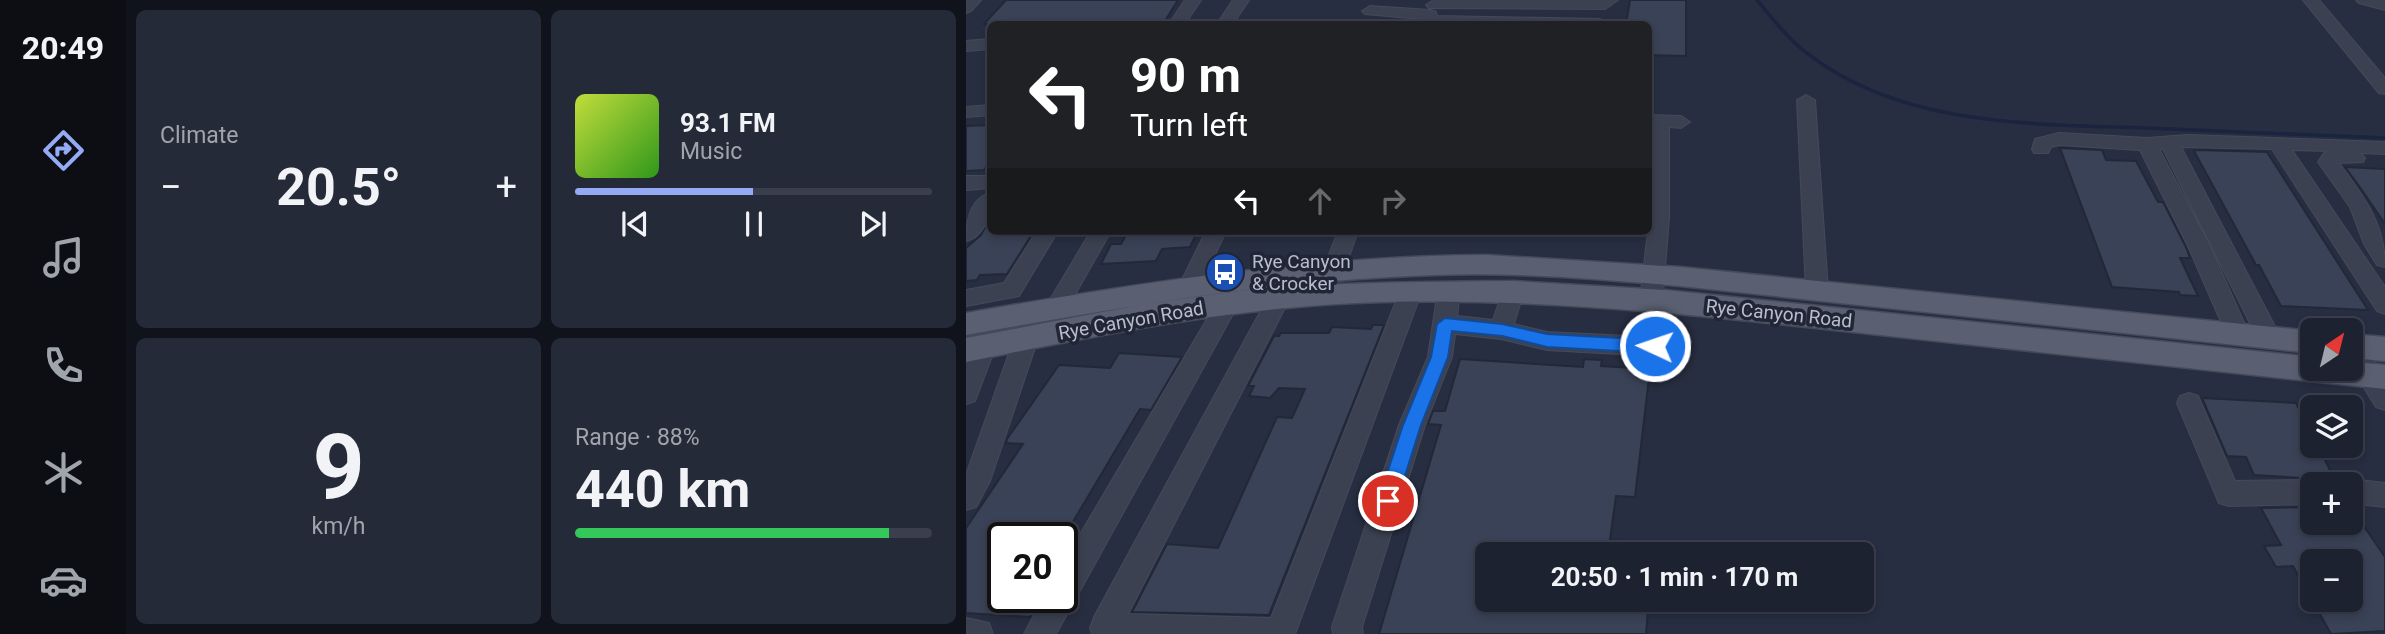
<!DOCTYPE html>
<meta charset="utf-8">
<style>
body{margin:0;font-family:Roboto,sans-serif;background:#252a39;color:#f1f3f6;height:100vh;display:flex;flex-direction:column;font-size:26px;white-space:nowrap}
*{box-sizing:border-box;margin:0}
p{font-size:23px;color:#a0a4ab}
.icon{flex:none;width:38px;height:38px;fill:none;stroke:currentColor;stroke-width:2;stroke-linecap:round;stroke-linejoin:round}
.map{position:relative;flex:1;overflow:hidden}
.drawer{display:flex;flex-direction:column;gap:10px;padding:10px;background:#10131b;width:840px}
.drawer>*{flex:none}
.top-card{position:absolute;left:21px;top:21px;width:665px;height:214px;border-radius:10px;box-shadow:0 4px 10px #0003,0 0 0 2px #3b3f4d;background:#202124;color:#fff;overflow:hidden}
.needle{width:46px;rotate:35deg}
.controls{position:absolute;left:1334px;top:318px;display:grid;gap:14px}
.controls a{display:grid;place-items:center;width:63px;height:63px;border-radius:10px;background:#1d2231;box-shadow:0 4px 10px #0003,0 0 0 2px #3b3f4d;font-size:35px}
.speed{position:absolute;left:21px;top:522px;display:flex;gap:14px;font-size:35px;font-weight:700;text-align:center}
.speed>*{display:grid;place-content:center;width:91px;height:91px;border-radius:50%;background:#1d2231;box-shadow:0 4px 10px #0003,0 0 0 2px #3b3f4d;line-height:1}
.speed .limit{border:4px solid #111;border-radius:10px;background:#fff;color:#111}
.pin{position:absolute;display:grid;place-items:center;width:60px;height:60px;color:#fff;margin:-30px;border:4px solid #fff;border-radius:50%;box-shadow:0 2px 7px #0007}
.me{position:absolute;width:77px;margin:-38px;rotate:273deg;stroke-linejoin:round;filter:drop-shadow(0 0 5px #0008)}
.turn{display:flex;align-items:center;gap:24px;height:147px;padding:0 28px;font-size:32px}
.turn .icon{width:91px;height:91px;stroke-width:2.5}
.turn b{display:block;font-size:49px;line-height:60px}
.lanes{display:flex;align-items:center;height:66px;padding:0 28px;background:#0003;justify-content:center;gap:35px;direction:ltr}
.lanes .off{opacity:.35}
.big{font-size:52px;font-weight:700;line-height:1.1}
.drawer .tile{flex:1;display:flex;flex-direction:column;justify-content:center;gap:10px;min-width:0;padding:0 24px;border-radius:10px;background:#252a39}
.drawer .dial{align-items:center;gap:0}
.dial b{font-size:91px;line-height:1}
.song{display:flex;align-items:center;gap:21px}
.cover{width:84px;height:84px;border-radius:10px;background:linear-gradient(135deg,hsl(70 70% 55%),hsl(110 70% 35%))}
.played{height:7px;border-radius:4px;background:linear-gradient(90deg,#94aaf5 50%,#3b3f4d 50%)}
.keys{display:flex;justify-content:space-around;direction:ltr}
.heat{display:flex;justify-content:space-between;align-items:center;font-size:38px;direction:ltr}
.charge{height:10px;border-radius:5px;background:linear-gradient(90deg,#34c759 88%,#3b3f4d 0)}
.drawer .tiles{flex:1;display:grid;gap:10px;grid-template-columns:repeat(2,1fr)}
.trip{position:absolute;left:509px;top:542px;width:399px;height:70px;border-radius:10px;background:#1d2231;box-shadow:0 4px 10px #0003,0 0 0 2px #3b3f4d;font-weight:700;line-height:70px;text-align:center}
main{display:flex;flex:1;min-height:0}
.tabs{display:flex;flex-direction:column;width:126px;justify-content:space-around;align-items:center;background:#0c0e14;color:#a0a4ab}
.tabs .icon{width:49px;height:49px}
.tabs .on{color:#94aaf5}
.tabs b{font-size:32px;color:#f1f3f6}
.map>svg:first-child{display:block}
</style>
<main>
<nav class="tabs">
<b>20:49</b>
<svg class="icon on" aria-label="directions" viewBox="0 0 24 24"><path d="M12 3l9 9-9 9-9-9zM9 14v-3h6M13 9l2 2-2 2"/></svg>
<svg class="icon" aria-label="music" viewBox="0 0 24 24"><path d="M9 18V5l10-2v13"/><circle cx="6" cy="18" r="3"/><circle cx="16" cy="16" r="3"/></svg>
<svg class="icon" aria-label="phone" viewBox="0 0 24 24"><path d="M5 4h4l2 5-3 2q2 4 5 5l2-3 5 2v4C11 20 4 13 5 4z"/></svg>
<svg class="icon" aria-label="climate" viewBox="0 0 24 24"><path d="M12 3v18M4 7l16 10M4 17L20 7"/></svg>
<svg class="icon" aria-label="car" viewBox="0 0 24 24"><path d="M5 17H2v-5l4-1 3-4h7l3 4 3 1v5h-3M9 17h6M6 11h13"/><circle cx="7" cy="17" r="2"/><circle cx="17" cy="17" r="2"/></svg>
</nav>
<section class="drawer">
<div class="tiles">
<div class="tile"><p>Climate</p>
<div class="heat"><a>−</a><b class="big">20.5°</b><a>+</a></div>
</div>
<div class="tile">
<div class="song"><i class="cover"></i><div><b>93.1 FM</b><p>Music</p></div></div>
<div class="played"></div>
<div class="keys"><svg class="icon" aria-label="previous" viewBox="0 0 24 24"><path d="M18 5L8 12l10 7zM5 5v14"/></svg><svg class="icon" aria-label="pause" viewBox="0 0 24 24"><path d="M8 5v14M16 5v14"/></svg><svg class="icon" aria-label="next" viewBox="0 0 24 24"><path d="M6 5l10 7-10 7zM19 5v14"/></svg></div>
</div>
<div class="tile dial"><b>9</b><p>km/h</p></div>
<div class="tile"><p>Range · 88%</p><b class="big">440 km</b><div class="charge"></div></div>
</div>
</section>
<div class="map">
<svg width="1419" height="634" viewBox="0 0 1419 634">
<rect width="100%" height="100%" fill="#272e41"/>
<g fill="none" stroke-linecap="round" stroke-linejoin="round">
<path stroke="#1a243f" stroke-width="3.5" d="M791 0C807 19 822 39 842 54 937 127 1066 124 1180 128 1259 132 1339 135 1419 138"/>
</g>
<path fill="#3a4257" stroke="#222838" stroke-width="2" d="M40 0H212L197 24H18Z
M664 0H720V56L682 55V24H660Z
M24 125V161L18 170 0 171V126Z
M1094 148 1136 150 1140 160 1170 161 1192 202H1197L1220 247 1224 258H1214L1232 296 1214 295 1213 292 1146 287Z
M1230 150 1301 152 1402 310 1315 306 1293 265H1290L1228 151Z
M1379 167 1419 169V224L1393 186Z
M24 217V231H68L41 274 14 275 11 280 0 281V248L15 235Z
M162 231H232L224 247 196 249 190 261 135 264 145 244H155Z
M407 325H418L303 615 166 612 201 544 252 548 311 417 326 418 339 389 313 388 304 398 283 396 288 386H282L308 336H313L315 333H363L366 327 405 329Z
M153 353 216 357 185 410 174 409 98 537H37V597H75L64 617 0 613V528L57 444 40 443 41 439 93 365 144 368Z
M494 359 617 367 618 359 636 360 635 366 684 369 669 497 650 496 644 540 658 541 656 555H522V600H637L636 608 682 611 680 634H413L475 425 462 424 467 411H479Z
M1236 398 1330 403 1346 435V446H1352L1369 480 1288 475 1280 457 1261 456Z
M1384 506 1419 557V631L1365 634 1346 600H1384V562H1346V600L1327 566 1310 567 1298 546 1315 545 1295 508 1346 507V523H1384Z"/>
<g fill="none" stroke-linecap="round" stroke-linejoin="round">
<defs>
<path id="minor" d="M0 0H15L5 11 0 13Z
M219 0H235L219 24H203Z
M267 0H283L267 24H251Z
M468 0H652L639 9 463 8 460 5Z
M1337 0H1353L1419 78V94L1413 93Z
M1390 0H1419V10L1393 3Z
M404 6 464 10 470 12 471 16 634 19 642 24H457L455 19 399 14 396 11Z
M24 39V49L0 51V41Z
M840 95 849 100 862 291 859 297 851 299 843 297 840 291 831 100Z
M24 105V115L0 117V107Z
M682 115 715 116 724 122 715 128 703 127V218L697 293 707 295C715 311 707 350 689 356L581 350 535 339 489 334 486 357 459 425 396 627 397 634H367L366 627 433 425 462 357 472 290 475 284 483 282 491 284 494 290 491 316 527 320 539 285 547 283 555 285 558 291 548 324 581 332 683 337 687 308 677 306 674 300 682 231 685 127H682Z
M1093 133 1181 138 1222 135 1419 142V154L1394 153 1399 158 1397 162 1373 163C1398 197 1419 223 1419 267L1411 265 1398 244 1384 207 1352 162 1358 153 1363 151 1326 150 1419 287V314L1411 311 1306 149 1215 147 1315 338 1311 345 1303 347 1295 345 1197 149H1193L1244 246 1283 334 1279 340 1271 343 1263 340 1222 246 1174 150 1093 145 1085 147 1082 153H1068L1066 149 1069 139Z
M0 176H24V188L0 190Z
M24 193C26 210 20 236 0 241 0 223 3 199 24 193Z
M71 231H92L53 296 0 306V290L38 283Z
M125 231H145L98 314 90 317 82 314 79 308Z
M240 231H260L232 292 224 294 216 292 213 286Z
M372 231H392L370 294 367 300 359 302 351 300 348 294Z
M445 283 453 285 456 291 329 634H126L124 628 128 617 305 292 313 290 321 292 324 298 162 614 305 618 434 291 437 285Z
M262 294 270 297 273 303 90 634H58L78 597H96V565L254 297Z
M60 330 68 332 72 339 24 481 10 507 0 510V475L48 339 52 332Z
M18 337 26 339 30 346 9 401 0 404V362L10 339Z
M1384 337 1393 339 1419 379V410L1410 407 1384 365Z
M1223 393 1232 396 1269 481 1346 480 1356 485H1346V504L1263 506 1253 503 1211 403 1214 396Z
M1384 479 1419 483V507L1384 503V485H1373Z
M0 618 23 623 27 634H0Z"/>
<path id="major" d="M520 255 714 267 1346 331V353L714 286C633 279 551 272 469 275 311 280 156 307 0 335V313C173 283 345 256 520 255Z
M547 281 699 290 1346 357V369H1384V361L1419 365V389C1248 371 1076 352 905 334 733 315 563 296 390 303 258 309 129 336 0 362V338C94 321 187 300 282 290 370 282 459 282 547 281Z
M1384 334 1419 337V361L1384 358Z"/>
</defs>
<use href="#minor" stroke="#454a5a" stroke-width="2"/>
<use href="#major" stroke="#454a5a" stroke-width="3"/>
<use href="#minor" fill="#3c4151" fill-rule="evenodd"/>
<use href="#major" fill="#5a6071" fill-rule="evenodd"/>
</g>
<path fill="#1a73e8" stroke="#114b97" stroke-width="2" d="M479 318 536 324 581 334 689 340 695 342 697 346 695 351 689 353 581 347 536 336 486 331 482 357 455 425 431 501 428 507 422 509 415 507 412 501 437 425 465 357 471 324Z"/>
<defs>
<symbol id="bus-disc" viewBox="-11 -11 22 22"><circle r="9.5" fill="#1a4fb4" stroke="#202636"/><path d="M-5-6H5V4H4V6H2V4H-2V6H-4V4H-5ZM-3.5-4V0h7V-4ZM-3.5 1.2v1.5H-2V1.2ZM2 1.2v1.5H3.5V1.2Z" fill="#fff"/></symbol>
</defs>
<g fill-rule="evenodd">
<use href="#bus-disc" x="237" y="250" width="44" height="44"/>
</g>
<g text-anchor="middle" stroke-width="7" stroke-linejoin="round" paint-order="stroke">
<g font-size="19" fill="#b9bdcb" stroke="#202636" text-anchor="start">
<text x="286" y="268">Rye Canyon<tspan x="286" dy="22">&amp; Crocker</tspan></text>
</g>
<g font-size="19" fill="#b9bdcb" stroke="#202636">
<text transform="translate(813 313) rotate(6)" y="7">Rye Canyon Road</text>
<text transform="translate(165 320) rotate(-10)" y="7">Rye Canyon Road</text>
</g>
</g>
</svg>
<div class="controls">
<a><svg class="needle" viewBox="-14 -14 28 28"><path d="M0-13l5 13h-10z" fill="#e53935"/><path d="M0 13l5-13h-10z" fill="#a0a4ab"/></svg></a>
<a><svg class="icon" aria-label="layers" viewBox="0 0 24 24"><path d="M12 4l9 5-9 5-9-5zM3 14l9 5 9-5"/></svg></a>
<a>+</a>
<a>−</a>
</div>
<div class="speed"><div class="limit">20</div></div>
<div class="pin" style="left:422px;top:501px;background:#d93025"><svg class="icon" aria-label="arrive" viewBox="0 0 24 24"><path d="M6 21V4h12l-3 4 3 4H6"/></svg></div>
<svg class="me" style="left:689px;top:346px" viewBox="-20 -20 40 40"><circle r="17" fill="#1a73e8" stroke="#fff" stroke-width="3"/><path d="M0-11L8 9 0 5-8 9z" fill="#fff"/></svg>
<div class="trip">20:50 · 1 min · 170 m</div>
<div class="top-card">
<div class="turn"><svg class="icon" aria-label="left" viewBox="0 0 24 24"><path d="M17 20v-9H6M10 6l-5 5 5 5"/></svg><div><b>90 m</b>Turn left</div></div>
<div class="lanes"><svg class="icon" aria-label="left" viewBox="0 0 24 24"><path d="M17 20v-9H6M10 6l-5 5 5 5"/></svg><svg class="icon off" aria-label="ahead" viewBox="0 0 24 24"><path d="M12 20V5M6 11l6-6 6 6"/></svg><svg class="icon off" aria-label="right" viewBox="0 0 24 24"><path d="M7 20v-9h11M14 6l5 5-5 5"/></svg></div>
</div>
</div>
</main>
